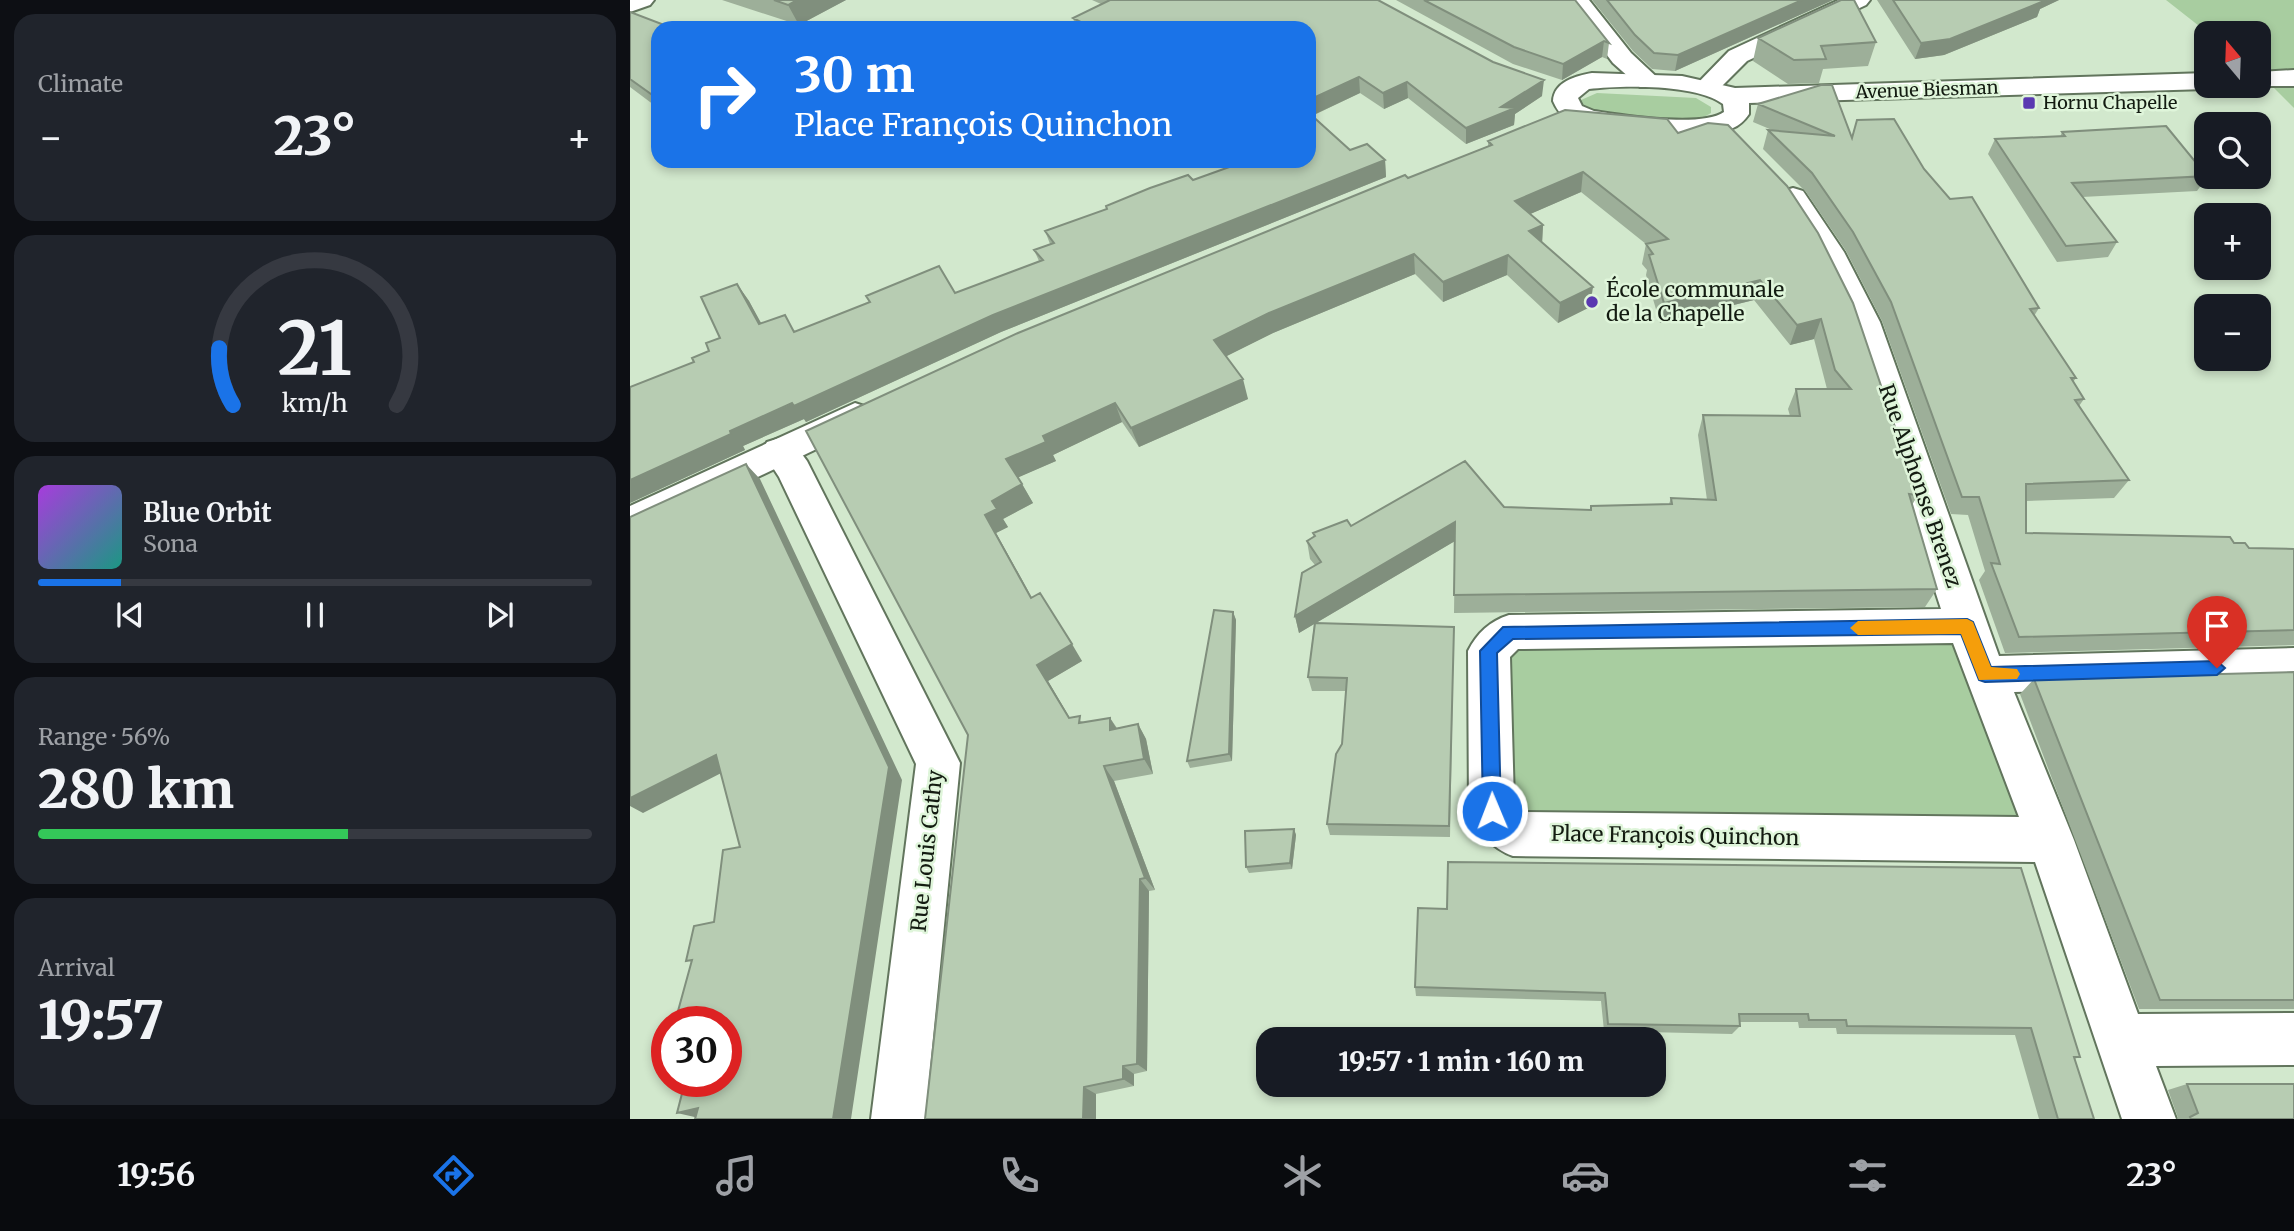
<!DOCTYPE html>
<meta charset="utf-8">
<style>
body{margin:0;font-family:Merriweather,serif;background:#20242c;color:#f1f3f6;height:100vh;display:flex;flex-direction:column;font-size:26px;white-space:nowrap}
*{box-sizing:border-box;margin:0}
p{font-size:23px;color:#9ea1a6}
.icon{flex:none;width:38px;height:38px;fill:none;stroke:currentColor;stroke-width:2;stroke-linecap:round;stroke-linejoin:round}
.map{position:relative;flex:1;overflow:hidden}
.panel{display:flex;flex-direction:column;gap:14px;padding:14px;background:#0d0f14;width:630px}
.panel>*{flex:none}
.hud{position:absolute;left:21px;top:21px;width:665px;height:147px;border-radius:21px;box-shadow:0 4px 10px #0003;background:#1a73e8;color:#fff;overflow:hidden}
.needle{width:46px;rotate:341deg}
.buttons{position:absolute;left:1564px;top:21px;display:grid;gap:14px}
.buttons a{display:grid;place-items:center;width:77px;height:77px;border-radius:14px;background:#171b24;box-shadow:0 4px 10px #0003;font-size:35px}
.speed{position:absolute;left:21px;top:1006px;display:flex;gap:14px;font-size:35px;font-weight:700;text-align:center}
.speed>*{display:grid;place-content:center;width:91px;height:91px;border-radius:50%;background:#171b24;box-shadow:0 4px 10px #0003;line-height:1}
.speed .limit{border:10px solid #d22;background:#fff;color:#111}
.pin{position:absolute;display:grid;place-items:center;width:60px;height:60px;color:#fff;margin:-72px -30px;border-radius:50% 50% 50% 0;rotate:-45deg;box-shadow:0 0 7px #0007}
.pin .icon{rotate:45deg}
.me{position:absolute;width:77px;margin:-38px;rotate:359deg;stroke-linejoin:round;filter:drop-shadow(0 0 5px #0008)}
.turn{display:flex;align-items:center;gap:24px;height:147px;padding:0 28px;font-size:32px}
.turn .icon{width:91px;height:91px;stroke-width:2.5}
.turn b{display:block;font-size:49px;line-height:60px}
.big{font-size:52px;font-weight:800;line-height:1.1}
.panel .widget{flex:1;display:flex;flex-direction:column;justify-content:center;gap:10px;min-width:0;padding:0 24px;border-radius:21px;background:#20242c}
.panel .dial{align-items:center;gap:0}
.dial svg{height:182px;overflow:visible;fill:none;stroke:#363941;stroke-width:7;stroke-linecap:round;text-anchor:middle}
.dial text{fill:#f1f3f6;stroke:none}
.song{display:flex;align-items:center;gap:21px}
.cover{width:84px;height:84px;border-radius:10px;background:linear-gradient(135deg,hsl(280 70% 55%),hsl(170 70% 35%))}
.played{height:7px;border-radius:4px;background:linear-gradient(90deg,#1a73e8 15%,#363941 15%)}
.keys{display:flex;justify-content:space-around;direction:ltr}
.heat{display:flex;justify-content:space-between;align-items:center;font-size:38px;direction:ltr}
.charge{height:10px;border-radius:5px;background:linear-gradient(90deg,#34c759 56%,#363941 0)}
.trip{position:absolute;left:626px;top:1027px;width:410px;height:70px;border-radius:21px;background:#171b24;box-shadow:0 4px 10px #0003;font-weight:800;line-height:70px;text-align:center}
.tab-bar{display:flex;height:112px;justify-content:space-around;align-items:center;background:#090b0e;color:#9ea1a6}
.tab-bar .icon{width:49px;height:49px}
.tab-bar .active{color:#1a73e8}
.tab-bar b{font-size:32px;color:#f1f3f6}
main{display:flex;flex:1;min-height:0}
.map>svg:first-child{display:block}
</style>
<main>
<section class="panel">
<div class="widget"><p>Climate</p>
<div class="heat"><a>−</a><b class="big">23°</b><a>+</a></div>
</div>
<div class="widget dial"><svg viewBox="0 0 100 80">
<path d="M14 69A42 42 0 1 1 86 69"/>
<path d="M14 69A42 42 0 0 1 8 44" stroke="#1a73e8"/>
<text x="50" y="56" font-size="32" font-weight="700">21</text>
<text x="50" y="72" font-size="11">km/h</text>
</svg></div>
<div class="widget">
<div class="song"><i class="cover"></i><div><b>Blue Orbit</b><p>Sona</p></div></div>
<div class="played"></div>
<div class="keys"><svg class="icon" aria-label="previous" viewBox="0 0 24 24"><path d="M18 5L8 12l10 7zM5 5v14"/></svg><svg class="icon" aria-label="pause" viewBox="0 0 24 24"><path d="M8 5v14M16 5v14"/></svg><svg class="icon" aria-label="next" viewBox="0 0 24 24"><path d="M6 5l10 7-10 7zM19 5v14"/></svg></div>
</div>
<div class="widget"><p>Range · 56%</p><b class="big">280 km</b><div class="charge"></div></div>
<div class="widget"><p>Arrival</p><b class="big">19:57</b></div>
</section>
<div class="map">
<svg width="1664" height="1119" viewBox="0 0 1664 1119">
<rect width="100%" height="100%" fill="#d2e8cd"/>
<path fill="#a8cda0" d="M1536 0H1664V108L1629 73V33H1578Z
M967 93 1066 98 1081 107V113L1067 121 966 115 951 106V100Z
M1337 626 1421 840 883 834 879 632Z"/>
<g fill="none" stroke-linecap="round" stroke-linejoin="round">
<defs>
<path id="street" d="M935 0H959L1001 53 1032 82 1028 87H1010L983 63Z
M1209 0H1240L1236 5 1117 61 1087 91H1069L1065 86 1099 51Z
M1163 188 1173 191 1214 252 1250 322 1369 656 1664 648V684L1384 692 1444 840 1508 1014 1664 1013V1065L1526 1066 1546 1119H1492L1405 862 883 856C861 848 849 832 839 811L838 651C847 633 860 621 879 615L1311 609 1218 322 1184 252 1149 197 1153 191ZM1323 643 1389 817 893 812 884 802 880 657 888 649Z
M150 438 163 442 177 461 330 763 295 1119H241L286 764 149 477 132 451 137 442Z"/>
<path id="secondary" d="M0 0H24L20 5 0 12Z
M1664 70V86H1622H1629V72Z
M962 73 1052 76 1105 88 1577 73V86H1586L1577 89 1119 103V114C1114 121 1110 125 1103 128 1075 139 961 135 936 118 930 114 926 108 923 101 924 82 945 76 962 73ZM959 89C992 85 1067 84 1093 104L1094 112C1071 128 992 115 964 111L952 106 948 98Z
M225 403 237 407 242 416 237 425 0 538V506Z"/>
</defs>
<use href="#street" stroke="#62755d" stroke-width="4"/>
<use href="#secondary" stroke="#62755d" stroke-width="4"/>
<use href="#street" fill="#fff" fill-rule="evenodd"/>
<use href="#secondary" fill="#fff" fill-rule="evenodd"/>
</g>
<path fill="#9daf99" d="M92 0H216L169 25Z
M462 0H748L912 96 885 114 884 125 836 144 778 98 754 109 730 93 682 116 720 150 755 160 756 177 371 332 176 422 174 419 113 446 115 450 0 503V387L64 362 79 351 90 338 107 284 119 301 131 324 166 331 325 293 409 261 404 250 420 244 415 231 477 209 476 206 563 180 679 161V28H446L443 18 471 4Z
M766 0H945L979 43 977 59 972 57 932 80 883 64Z
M962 0H1203L1045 71 1022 69 1003 51Z
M1247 0H1429L1410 9 1407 17 1314 55 1285 59Z
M0 12 28 28V108L0 87Z
M1128 38 1246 42 1238 66 1193 69 1189 83 1158 84 1123 61Z
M1128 104 1222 136 1227 120 1294 169 1409 308 1404 316 1446 378 1443 382 1454 399 1449 406 1499 480 1484 498 1396 501V533L1604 543 1619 548 1664 549V645L1375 653 1349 580 1355 571 1338 515 1321 514 1252 321 1216 251 1176 192 1133 149 1138 130H1142L1123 122Z
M1098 125 1288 495 1282 505 1307 589 1295 607 824 613 825 541 686 623 824 627 820 837 700 835 697 824 712 744 716 691H682L678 677 684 624 669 633 665 616 685 565 680 559 677 541 684 537 683 533 721 526 874 507 960 510 961 506 1039 504 1041 498 1077 500 1068 435 1073 415 1160 416 1158 409 1166 389H1197L1184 339 1160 345 1124 300 1030 323 1016 275 1017 270 1012 264 1016 244 951 192 900 214 913 225 912 242 960 307 928 323 877 275 813 302 785 274 643 333 596 356 618 399 509 447 492 422 423 455 426 461 388 477 403 503 373 519 378 527 366 533 402 598 452 661 418 681 440 718 454 722 480 718 487 728 508 724 516 739 523 774 484 781 525 890 519 891 517 1071 504 1074V1086L466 1094V1119H295L338 735 176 431 778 178 858 146V141L1048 133Z
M1432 132 1577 176V177L1567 191 1452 197 1487 242 1478 257 1427 262 1358 154 1365 139 1430 137Z
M603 612 606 620 602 761 560 768 557 761Z
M1664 672V1009H1509L1390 694 1404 679Z
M664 829 666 835 662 869 619 873 616 867Z
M1391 868 1450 1057 1444 1059 1464 1119H1409L1385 1035 1207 1034 1206 1028H1169L1168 1022H1110V1026L1102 1034 974 1031 971 1001 786 996 785 987 817 909Z
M1557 1084 1664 1119H1546L1548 1118 1538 1090Z"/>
<path fill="#808f7d" d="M167 0H216L169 25 158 5Z
M1172 0H1203L1045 71 1048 55Z
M1407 0H1429L1410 9 1407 17 1314 55 1285 59 1291 43Z
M974 41 972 57 932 80 933 64Z
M729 77 730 93 679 117V100Z
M914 80 912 96 885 114 884 125 836 144V128Z
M777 82 778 98 754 109 753 93Z
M755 160 756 177 371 332 176 422 174 419 113 446 115 450 0 503V480L100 431 363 315Z
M953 172 951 192 884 221 885 201Z
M913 225 912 245 899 231Z
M784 254 785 274 643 333 589 360 584 340 639 313Z
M878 255 877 275 813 302V282Z
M1130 280 1124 300 1030 323 1034 303Z
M107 284 119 301 141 341 129 324Z
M963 287 960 307 928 323 930 303Z
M1191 319 1184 339 1160 345 1167 325Z
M613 379 618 399 509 447 501 428Z
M485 403 492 422 423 455 426 461 387 478 376 459 413 436Z
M116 464 130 479 272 780 221 1119H203Z
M392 484 403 503 373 519 362 501Z
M367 509 378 527 366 533 412 616 355 515Z
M825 522V541L669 633 665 616Z
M603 612 606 620 602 761 599 754Z
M442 644 452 661 418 681 449 734 407 665Z
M480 718 490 734 480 730Z
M508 724 516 739 523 774 514 759Z
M86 755 103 767 13 813 0 806V798Z
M474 766 484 781 525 890 515 878Z
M664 829 666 835 662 869 660 863Z
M510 879 519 891 517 1071 507 1064Z
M493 1066 504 1074V1086L493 1079Z
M454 1087 466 1094V1119H453Z
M68 1108 69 1118 47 1113Z"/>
<path fill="#b7ccb2" stroke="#808f7d" stroke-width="2" d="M144 0H167L158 5Z
M480 0H748L863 62 914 80 871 107 885 108 836 128 777 82 753 93 729 77 679 100V28H462L443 18Z
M794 0H945L979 43 974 41 933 64 884 47Z
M977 0H1172L1048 55 1024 53 1005 35Z
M1211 0H1224L1246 42 1191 46 1196 59 1164 60 1128 38Z
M1263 0H1412L1414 1 1320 39 1291 43Z
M0 12 42 28H28V99L0 79Z
M1191 85H1202L1222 138 1227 120 1264 119 1294 169 1320 199 1342 197 1409 308 1400 309 1446 378H1441L1454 399 1445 400 1499 480 1396 484V533L1600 537 1604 543H1615L1619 548 1664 549V630L1389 637 1361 563 1370 564 1349 497H1332L1261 302 1223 232 1182 173 1138 130 1205 136 1128 104Z
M935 110 1037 119 1048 133 1078 123 1098 125 1157 186 1188 233 1223 303 1288 495 1279 494 1307 589 824 595 825 522 665 616 672 573 691 562 677 541 685 536 683 533 717 520 721 526 835 461 874 507 961 510V506L1042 504 1041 498 1086 500 1073 415 1170 416 1166 389H1221L1205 370 1191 319 1167 325 1130 280 1034 303 1019 255 1023 254 1016 244 1038 239 953 172 885 201 913 225 899 231 963 287 930 303 878 255 813 282 784 254 639 313 584 340 613 379 501 428 485 403 413 436 416 442 376 459 392 484 362 501 367 509 355 515 401 598 410 593 442 644 407 665 439 718 450 716 449 723 480 718V730L508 724 514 759 474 766 515 878 510 879 507 1064 493 1066V1079L454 1087 453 1119H295L338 735 176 431 388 333 775 175 778 178 862 145 858 141Z
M679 113 720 150 737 144 755 160 363 315 164 406 162 403 100 431 101 434 0 480V387L64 362 62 358 79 351 76 343 90 338 71 297 107 284 129 324 155 315 164 332 240 302 236 296 309 266 325 293 413 260 404 250 424 243 415 231 477 209 476 206 520 188 558 175 563 180 616 161H679Z
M1536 126 1577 176 1442 183 1487 242 1436 246 1365 139 1435 136 1432 132Z
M116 464 259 767 203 1119H65L68 1108 47 1113 55 1082H96V1022H45L62 960 56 961 64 926 84 922 93 850 110 847 86 755 0 798V517Z
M584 610 603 612 599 754 557 761Z
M685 623 824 627 819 826 697 824 706 754 712 744 717 678 678 677Z
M1664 672V1000H1530L1404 679Z
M664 829 660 863 616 867 615 831Z
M818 862 1391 868 1450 1057H1444L1464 1119H1428L1401 1028 1217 1026 1216 1020H1179L1178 1014H1109L1110 1026 978 1024 975 993 785 987 788 908 817 909Z
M1557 1084H1664V1119H1561L1560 1117 1568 1113Z"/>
<path fill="#1a73e8" stroke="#114b97" stroke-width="2" d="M1337 619 1343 622 1361 667 1587 661 1595 668 1587 675 1355 682 1349 680 1331 634 883 639 867 653 871 811 869 817 862 820 855 817 853 811 850 651 873 627Z"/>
<path fill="#f59e0b" d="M1337 619 1343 622 1361 667 1387 669 1390 674 1387 679 1349 680 1331 634 1228 635 1220 628 1228 621Z"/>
<g fill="#5a39b1" stroke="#dff5da" stroke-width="2.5">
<rect x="1392" y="96" width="14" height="14" rx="3.5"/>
<circle cx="962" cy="302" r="7"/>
</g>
<g text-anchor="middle" stroke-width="5" stroke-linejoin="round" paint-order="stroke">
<g font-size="18" fill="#131b11" stroke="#dff5da">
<text transform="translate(1297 90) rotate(-2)" y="6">Avenue Biesman</text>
</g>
<g font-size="18" fill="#131b11" stroke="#dff5da" text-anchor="start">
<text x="1413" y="109">Hornu Chapelle</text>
</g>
<g font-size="21" fill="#131b11" stroke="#dff5da" text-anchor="start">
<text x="976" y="297">École communale<tspan x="976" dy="24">de la Chapelle</tspan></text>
</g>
<g font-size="21" fill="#131b11" stroke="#dff5da">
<text transform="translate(1290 486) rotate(71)" y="7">Rue Alphonse Brenez</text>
<text transform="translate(1045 836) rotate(1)" y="7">Place François Quinchon</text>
<text transform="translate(297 851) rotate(-84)" y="7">Rue Louis Cathy</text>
</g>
</g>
</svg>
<div class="buttons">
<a><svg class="needle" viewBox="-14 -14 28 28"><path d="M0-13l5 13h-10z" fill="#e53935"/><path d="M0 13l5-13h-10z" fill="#9ea1a6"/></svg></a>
<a><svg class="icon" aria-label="search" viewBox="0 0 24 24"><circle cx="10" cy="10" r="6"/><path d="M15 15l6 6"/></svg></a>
<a>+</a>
<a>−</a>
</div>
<div class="speed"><div class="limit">30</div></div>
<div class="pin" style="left:1587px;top:668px;background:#d93025"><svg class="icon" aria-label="arrive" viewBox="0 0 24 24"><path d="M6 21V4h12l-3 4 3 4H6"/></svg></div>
<svg class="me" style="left:862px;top:811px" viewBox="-20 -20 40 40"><circle r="17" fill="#1a73e8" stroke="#fff" stroke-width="3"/><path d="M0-11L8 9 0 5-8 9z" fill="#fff"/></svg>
<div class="trip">19:57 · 1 min · 160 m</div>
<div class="hud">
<div class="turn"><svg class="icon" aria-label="right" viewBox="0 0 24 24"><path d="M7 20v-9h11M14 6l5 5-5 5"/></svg><div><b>30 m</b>Place François Quinchon</div></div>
</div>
</div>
</main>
<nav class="tab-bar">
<b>19:56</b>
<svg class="icon active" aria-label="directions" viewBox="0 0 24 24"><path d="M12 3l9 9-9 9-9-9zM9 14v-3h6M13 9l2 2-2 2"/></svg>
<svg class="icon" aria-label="music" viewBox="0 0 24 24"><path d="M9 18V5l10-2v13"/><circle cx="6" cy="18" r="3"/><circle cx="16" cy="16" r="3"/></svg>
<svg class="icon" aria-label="phone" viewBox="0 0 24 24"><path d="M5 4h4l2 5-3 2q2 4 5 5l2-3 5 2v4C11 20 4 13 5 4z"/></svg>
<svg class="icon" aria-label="climate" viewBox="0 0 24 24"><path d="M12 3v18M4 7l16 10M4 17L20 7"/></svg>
<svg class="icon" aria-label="car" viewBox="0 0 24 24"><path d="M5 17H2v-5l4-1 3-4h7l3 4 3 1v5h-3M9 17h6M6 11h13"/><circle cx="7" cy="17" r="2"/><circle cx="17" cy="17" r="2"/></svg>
<svg class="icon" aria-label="filters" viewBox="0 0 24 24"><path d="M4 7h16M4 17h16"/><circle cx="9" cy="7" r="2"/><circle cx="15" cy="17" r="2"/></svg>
<b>23°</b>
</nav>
